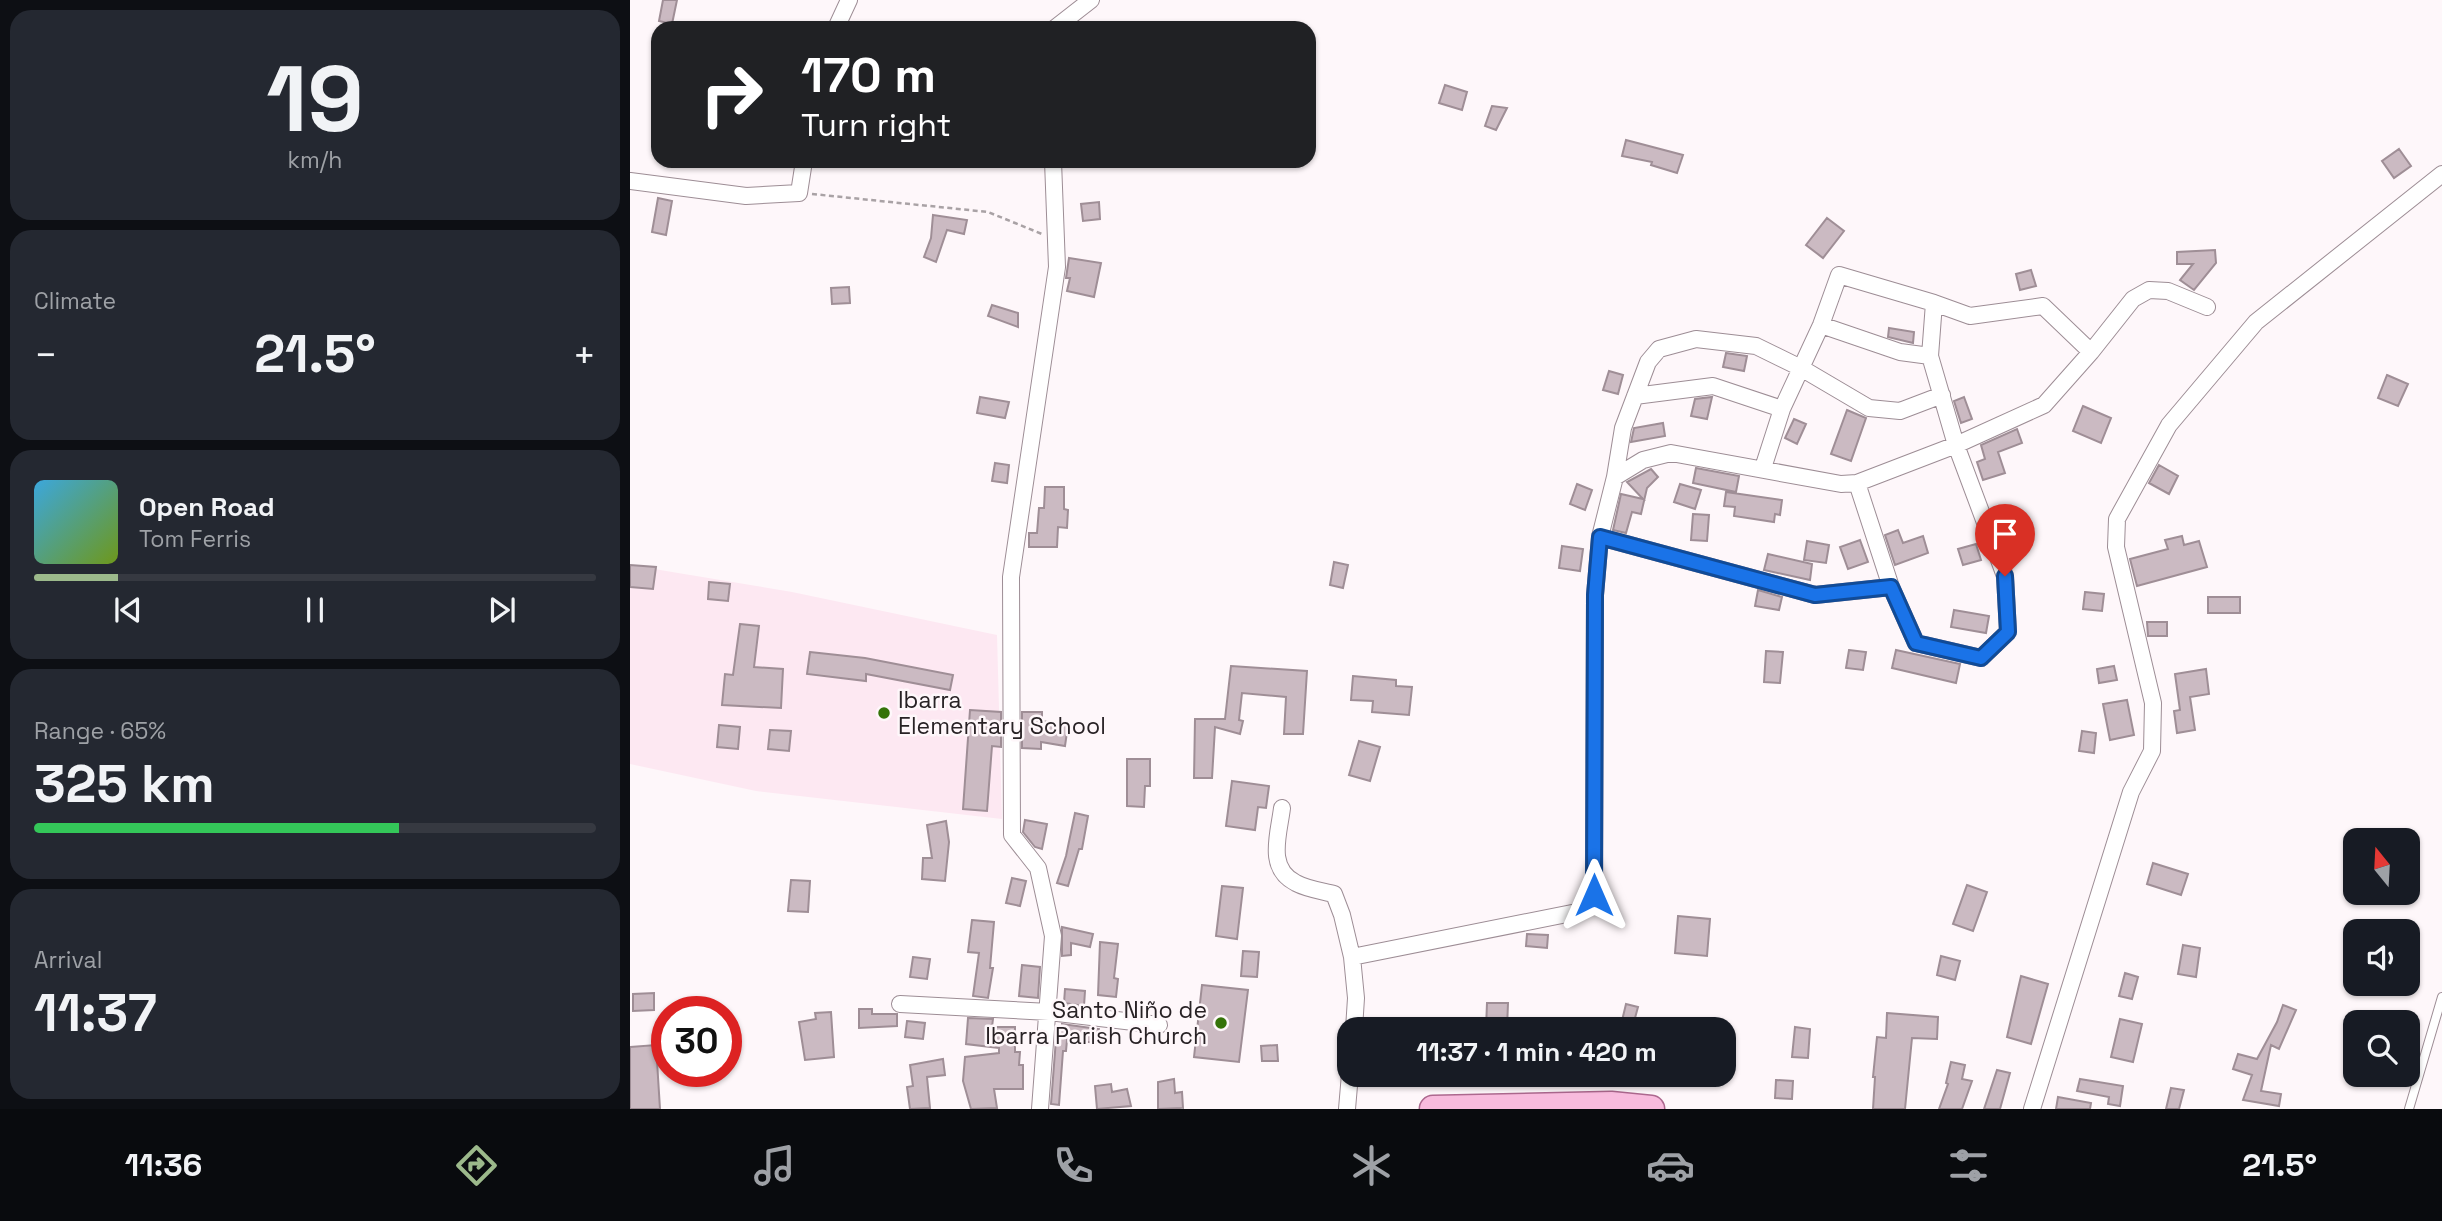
<!DOCTYPE html>
<meta charset="utf-8">
<style>
body{margin:0;font-family:"Space Grotesk",sans-serif;background:#242831;color:#f1f3f6;height:100vh;display:flex;flex-direction:column;font-size:26px;white-space:nowrap}
*{box-sizing:border-box;margin:0}
p{font-size:23px;color:#9ea1a6}
.icon{flex:none;width:38px;height:38px;fill:none;stroke:currentColor;stroke-width:2;stroke-linecap:round;stroke-linejoin:round}
.map{position:relative;flex:1;overflow:hidden}
.drawer{display:flex;flex-direction:column;gap:10px;padding:10px;background:#0d0f14;width:630px}
.drawer>*{flex:none}
.banner{position:absolute;left:21px;top:21px;width:665px;height:147px;border-radius:21px;box-shadow:0 2px 5px #0004;background:#202124;color:#fff;overflow:hidden}
.needle{width:46px;rotate:342deg}
.controls{position:absolute;left:1713px;top:828px;display:grid;gap:14px}
.controls a{display:grid;place-items:center;width:77px;height:77px;border-radius:14px;background:#171b24;box-shadow:0 2px 5px #0004;font-size:35px}
.speed{position:absolute;left:21px;top:996px;display:flex;gap:14px;font-size:35px;font-weight:700;text-align:center}
.speed>*{display:grid;place-content:center;width:91px;height:91px;border-radius:50%;background:#171b24;box-shadow:0 2px 5px #0004;line-height:1}
.speed .limit{border:10px solid #d22;background:#fff;color:#111}
.pin{position:absolute;display:grid;place-items:center;width:60px;height:60px;color:#fff;margin:-72px -30px;border-radius:50% 50% 50% 0;rotate:-45deg;box-shadow:0 0 7px #0007}
.pin .icon{rotate:45deg}
.me{position:absolute;width:77px;margin:-38px;rotate:0deg;stroke-linejoin:round;filter:drop-shadow(0 0 5px #0008)}
.turn{display:flex;align-items:center;gap:24px;height:147px;padding:0 35px;font-size:32px}
.turn .icon{width:91px;height:91px;stroke-width:2.5}
.turn b{display:block;font-size:49px;line-height:60px}
.big{font-size:52px;font-weight:700;line-height:1.1}
.drawer .card{flex:1;display:flex;flex-direction:column;justify-content:center;gap:10px;min-width:0;padding:0 24px;border-radius:21px;background:#242831}
.drawer .dial{align-items:center;gap:0}
.dial b{font-size:91px;line-height:1}
.song{display:flex;align-items:center;gap:21px}
.cover{width:84px;height:84px;border-radius:10px;background:linear-gradient(135deg,hsl(200 70% 55%),hsl(80 70% 35%))}
.played{height:7px;border-radius:4px;background:linear-gradient(90deg,#9cb98b 15%,#363941 15%)}
.keys{display:flex;justify-content:space-around;direction:ltr}
.heat{display:flex;justify-content:space-between;align-items:center;font-size:38px;direction:ltr}
.charge{height:10px;border-radius:5px;background:linear-gradient(90deg,#34c759 65%,#363941 0)}
.trip{position:absolute;left:707px;top:1017px;width:399px;height:70px;border-radius:21px;background:#171b24;box-shadow:0 2px 5px #0004;font-weight:700;line-height:70px;text-align:center}
.tab-bar{display:flex;height:112px;justify-content:space-around;align-items:center;background:#090b0e;color:#9ea1a6}
.tab-bar .icon{width:49px;height:49px}
.tab-bar .active{color:#9cb98b}
.tab-bar b{font-size:32px;color:#f1f3f6}
main{display:flex;flex:1;min-height:0}
.map>svg:first-child{display:block}
</style>
<main>
<section class="drawer">
<div class="card dial"><b>19</b><p>km/h</p></div>
<div class="card"><p>Climate</p>
<div class="heat"><a>−</a><b class="big">21.5°</b><a>+</a></div>
</div>
<div class="card">
<div class="song"><i class="cover"></i><div><b>Open Road</b><p>Tom Ferris</p></div></div>
<div class="played"></div>
<div class="keys"><svg class="icon" aria-label="previous" viewBox="0 0 24 24"><path d="M18 5L8 12l10 7zM5 5v14"/></svg><svg class="icon" aria-label="pause" viewBox="0 0 24 24"><path d="M8 5v14M16 5v14"/></svg><svg class="icon" aria-label="next" viewBox="0 0 24 24"><path d="M6 5l10 7-10 7zM19 5v14"/></svg></div>
</div>
<div class="card"><p>Range · 65%</p><b class="big">325 km</b><div class="charge"></div></div>
<div class="card"><p>Arrival</p><b class="big">11:37</b></div>
</section>
<div class="map">
<svg width="1812" height="1109" viewBox="0 0 1812 1109">
<rect width="100%" height="100%" fill="#fef7fa"/>
<path fill="#fde8f2" d="M0 565 162 592 367 635 372 819 126 791 0 764Z"/>
<path fill="#cbbac2" stroke="#9f8e96" stroke-width="2" d="M33 0H47L42 24 29 21Z
M815 85 837 92 832 110 809 103Z
M862 106 877 108 866 130 855 126Z
M996 140 1053 155 1047 173 1021 165 1022 162 992 156Z
M1769 149 1781 166 1764 178 1752 161Z
M28 198 42 201 36 235 22 232Z
M469 202 470 219 453 221 451 204Z
M303 215 337 220 334 234 317 230 306 262 294 257 301 238Z
M1197 218 1214 231 1193 258 1176 245Z
M1585 250 1586 263 1564 290 1550 280 1563 264H1547V252Z
M439 258 471 263 464 297 437 291 440 278H436Z
M1401 270 1406 286 1390 290 1386 274Z
M219 287 220 303 202 304 201 288Z
M362 305 388 313V327L358 316Z
M1259 328 1284 332 1283 343 1258 337Z
M1096 353 1117 356 1114 371 1093 367Z
M979 371 993 375 988 394 973 390Z
M1757 375 1778 384 1768 406 1748 398Z
M350 397 379 402 375 418 347 413Z
M1082 397 1077 419 1061 416 1065 399Z
M1334 397 1342 419 1331 423 1324 401Z
M1453 406 1481 418 1471 443 1443 431Z
M1217 410 1236 418 1221 461 1201 454Z
M1164 419 1176 424 1167 444 1155 438Z
M1033 423 1035 436 1001 442 1004 428Z
M1387 429 1392 443 1368 452 1375 473 1353 480 1347 462 1355 459 1351 445Z
M365 463 379 465 377 483 362 481Z
M1529 465 1548 476 1539 494 1519 483Z
M1066 468 1109 476 1106 492 1063 483Z
M1021 469 1028 477 1017 488 1011 514 1002 512 996 533 983 530 991 494 1013 499 997 482Z
M947 484 962 490 955 510 940 504Z
M1050 484 1071 490 1065 509 1044 502Z
M415 487H434V509L438 510 437 528 428 527 427 547H399V533H407L409 508H414Z
M1096 492 1152 500 1150 515 1145 514 1144 522 1104 516 1105 507 1094 506Z
M1063 514 1079 515 1077 541 1061 540Z
M1268 530 1273 543 1293 536 1298 553 1265 565 1255 535Z
M1552 536 1554 545 1569 541 1577 567 1507 586 1500 559 1538 549 1535 540Z
M1230 540 1238 562 1218 569 1210 547Z
M1177 541 1199 545 1196 563 1174 560Z
M1346 544 1351 560 1333 565 1328 549Z
M932 546 953 549 950 571 929 568Z
M1138 554 1182 564 1180 580 1134 570Z
M704 562 718 565 713 588 700 585Z
M0 565 26 567 23 589 0 587Z
M79 582 100 584 98 601 78 599Z
M1128 590 1152 597 1149 610 1125 606Z
M1455 592 1474 594 1472 611 1453 609Z
M1578 597H1610V613H1578Z
M1324 610 1359 616 1356 633 1321 627Z
M1517 622H1537V636H1518Z
M110 624 129 626 124 667 153 669 151 708 92 705 95 674 103 675Z
M1219 650 1236 652 1233 670 1216 668Z
M1266 650 1330 664 1326 683 1262 668Z
M1136 651 1153 652 1150 683 1134 682Z
M180 652 235 658 323 675 320 690 236 674V681L177 674Z
M601 666 677 671 673 734H654L656 697 612 693 609 720 613 721 610 734 585 727 582 778H564L565 719H595Z
M1484 666 1487 680 1469 683 1467 669Z
M1576 669 1579 694 1560 697 1565 730 1547 733 1544 711 1550 710 1545 674Z
M723 676 766 680V686L782 687 779 715 742 712 743 701 721 700Z
M1497 700 1504 735 1480 740 1473 704Z
M340 710 371 712V747L362 746 357 811 333 809Z
M392 712H412V721L438 725 435 746 411 742V749L392 748Z
M89 725 110 727 108 749 87 747Z
M140 730 161 731 159 751 138 749Z
M1452 731 1466 733 1464 753 1449 751Z
M729 741 750 747 740 781 719 775Z
M497 759H520V786H515L514 807 497 806Z
M602 781 639 786 636 808 628 807 625 830 596 826Z
M445 813 458 816 452 849H449L438 886 427 883 436 856Z
M395 820 417 824 412 849 405 847 393 832Z
M316 821 319 842 315 881 292 879 293 858H302L297 825Z
M1523 863 1558 874 1551 895 1517 884Z
M382 878 396 881 390 906 376 903Z
M161 880 180 881 178 912 158 911Z
M1337 885 1357 892 1343 931 1323 924Z
M592 886 613 888 607 939 586 936Z
M1048 916 1080 919 1077 956 1045 953Z
M342 920 364 922 360 968H363L358 998 343 996 349 953 338 952Z
M432 927 463 934 460 947 441 943V955L432 956Z
M897 934 918 935 917 948 896 946Z
M470 942 488 944 484 978 488 979 486 997 468 995Z
M1553 945 1570 948 1566 977 1548 974Z
M613 951 629 952 627 977 611 976Z
M1311 956 1330 961 1325 980 1307 975Z
M283 957 300 959 297 979 280 977Z
M392 965 410 967 408 998 389 996Z
M1495 973 1508 977 1502 999 1489 996Z
M1391 976 1418 984 1401 1044 1377 1037Z
M572 985 618 990 609 1062 564 1057Z
M435 989 455 991 454 1006 434 1003Z
M24 993V1010L3 1011V994Z
M857 1003H878L877 1029H856Z
M996 1004 1008 1007 1002 1029H990Z
M1653 1005 1666 1010 1649 1049 1641 1045 1631 1091 1651 1094 1649 1106 1613 1100 1622 1075 1603 1069 1608 1054 1627 1059 1647 1022Z
M229 1009H242V1014H267V1026L229 1028Z
M201 1012 204 1057 175 1060 169 1022 186 1019 185 1013Z
M1257 1013 1308 1017 1307 1039 1282 1038 1275 1109H1243L1245 1077H1243L1247 1037 1256 1038Z
M338 1018 363 1019 362 1027H385V1052H390L389 1065H393V1089H364L367 1108 341 1109 333 1081 335 1057 369 1053V1048L336 1044Z
M1490 1019 1512 1024 1503 1062 1481 1057Z
M277 1021 295 1023 293 1039 275 1037Z
M432 1024 469 1029 468 1043 437 1040 436 1051H433L429 1105 421 1104 427 1026H432Z
M1165 1027 1180 1029 1178 1058 1162 1057Z
M26 1045 30 1109H0V1047Z
M647 1045 648 1061H632L631 1046Z
M313 1059 315 1075 297 1077 300 1108 280 1109 277 1087 283 1086 280 1065Z
M1321 1062 1335 1065 1332 1079 1342 1081 1332 1109H1309L1318 1084 1316 1083Z
M1367 1070 1380 1073 1370 1109H1354Z
M544 1079 545 1093 552 1092 553 1108 528 1109V1082Z
M1450 1079 1493 1086 1490 1106 1478 1104 1479 1097 1447 1091Z
M1146 1080 1163 1081 1162 1099 1145 1098Z
M481 1084 482 1092 497 1089 501 1106 467 1109 465 1086Z
M1541 1088 1554 1090 1549 1109H1536Z
M1428 1097 1461 1103 1460 1109H1426Z"/>
<g fill="none" stroke-linecap="round" stroke-linejoin="round">
<defs>
<path id="lane" d="M1779 1109 1812 997"/>
<path id="street" d="M206 28 219 0
M425 28 461 0
M0 181 116 196 169 193 174 161
M1304 303 1340 316 1413 306 1461 352
M1191 325 1270 352 1300 356
M1005 396 1083 386 1152 409
M985 477 993 428 1018 362 1029 349 1066 339 1126 346 1171 368 1239 408 1270 411 1312 395
M1227 483 1261 587
M970 537 1185 595 1261 587 1286 643 1351 658 1378 632 1375 576 1326 445 1300 356 1304 303 1209 275 1191 325 1152 409 1133 468
M652 808C649 834 636 868 666 883 677 889 692 891 704 894L712 915 722 957
M270 1004 419 1012 529 1025
M724 1029 726 998 722 957 947 912 964 895 965 595 970 537 985 477 1013 460 1041 453 1211 484 1227 483 1326 445 1414 405 1461 352 1503 299 1519 290 1538 291 1577 307
M410 1109 423 936 408 868 382 835 381 577 427 267 423 161
M717 1109 720 1074
M1402 1109 1501 792 1522 751 1523 703 1486 547 1487 519 1539 425 1626 322 1812 174"/>
<path id="primary" d="M803 1109 981 1105 1021 1109"/>
</defs>
<use href="#lane" stroke="#9d8d95" stroke-width="10"/>
<use href="#street" stroke="#9d8d95" stroke-width="18"/>
<use href="#primary" stroke="#ac688e" stroke-width="29"/>
<path stroke="#a9a2a5" stroke-width="2.5" stroke-dasharray="5 3.5" stroke-linecap="butt" d="M182 194 358 212 412 234
M552 1108V1109"/>
<use href="#lane" stroke="#fff" stroke-width="8"/>
<use href="#street" stroke="#fff" stroke-width="16"/>
<use href="#primary" stroke="#f8bbdd" stroke-width="26"/>
</g>
<g fill="none" stroke-linecap="round" stroke-linejoin="round">
<defs>
<path id="route" d="M964 895 965 595 970 537 1185 595 1261 587 1286 643 1351 658 1378 632 1375 576"/>
</defs>
<use href="#route" stroke="#114b97" stroke-width="18"/>
<use href="#route" stroke="#1a73e8" stroke-width="12"/>
</g>
<g fill="#357309" stroke="#fef7fa" stroke-width="2.5">
<circle cx="254" cy="713" r="7"/>
<circle cx="591" cy="1023" r="7"/>
</g>
<g text-anchor="middle" stroke-width="5" stroke-linejoin="round" paint-order="stroke">
<g font-size="23" fill="#282225" stroke="#fef7fa" text-anchor="start">
<text x="268" y="708">Ibarra<tspan x="268" dy="26">Elementary School</tspan></text>
<text x="577" y="1018" text-anchor="end">Santo Niño de<tspan x="577" dy="26">Ibarra Parish Church</tspan></text>
</g>
</g>
</svg>
<div class="controls">
<a><svg class="needle" viewBox="-14 -14 28 28"><path d="M0-13l5 13h-10z" fill="#e53935"/><path d="M0 13l5-13h-10z" fill="#9ea1a6"/></svg></a>
<a><svg class="icon" aria-label="sound" viewBox="0 0 24 24"><path d="M4 9h4l5-4v14l-5-4H4zM17 9q2 3 0 6"/></svg></a>
<a><svg class="icon" aria-label="search" viewBox="0 0 24 24"><circle cx="10" cy="10" r="6"/><path d="M15 15l6 6"/></svg></a>
</div>
<div class="speed"><div class="limit">30</div></div>
<div class="pin" style="left:1375px;top:576px;background:#d93025"><svg class="icon" aria-label="arrive" viewBox="0 0 24 24"><path d="M6 21V4h12l-3 4 3 4H6"/></svg></div>
<svg class="me" style="left:964px;top:895px" viewBox="-20 -20 40 40"><path d="M0-17L14 15 0 8-14 15z" fill="#1a73e8" stroke="#fff" stroke-width="4"/></svg>
<div class="trip">11:37 · 1 min · 420 m</div>
<div class="banner">
<div class="turn"><svg class="icon" aria-label="right" viewBox="0 0 24 24"><path d="M7 20v-9h11M14 6l5 5-5 5"/></svg><div><b>170 m</b>Turn right</div></div>
</div>
</div>
</main>
<nav class="tab-bar">
<b>11:36</b>
<svg class="icon active" aria-label="directions" viewBox="0 0 24 24"><path d="M12 3l9 9-9 9-9-9zM9 14v-3h6M13 9l2 2-2 2"/></svg>
<svg class="icon" aria-label="music" viewBox="0 0 24 24"><path d="M9 18V5l10-2v13"/><circle cx="6" cy="18" r="3"/><circle cx="16" cy="16" r="3"/></svg>
<svg class="icon" aria-label="phone" viewBox="0 0 24 24"><path d="M5 4h4l2 5-3 2q2 4 5 5l2-3 5 2v4C11 20 4 13 5 4z"/></svg>
<svg class="icon" aria-label="climate" viewBox="0 0 24 24"><path d="M12 3v18M4 7l16 10M4 17L20 7"/></svg>
<svg class="icon" aria-label="car" viewBox="0 0 24 24"><path d="M5 17H2v-5l4-1 3-4h7l3 4 3 1v5h-3M9 17h6M6 11h13"/><circle cx="7" cy="17" r="2"/><circle cx="17" cy="17" r="2"/></svg>
<svg class="icon" aria-label="filters" viewBox="0 0 24 24"><path d="M4 7h16M4 17h16"/><circle cx="9" cy="7" r="2"/><circle cx="15" cy="17" r="2"/></svg>
<b>21.5°</b>
</nav>
